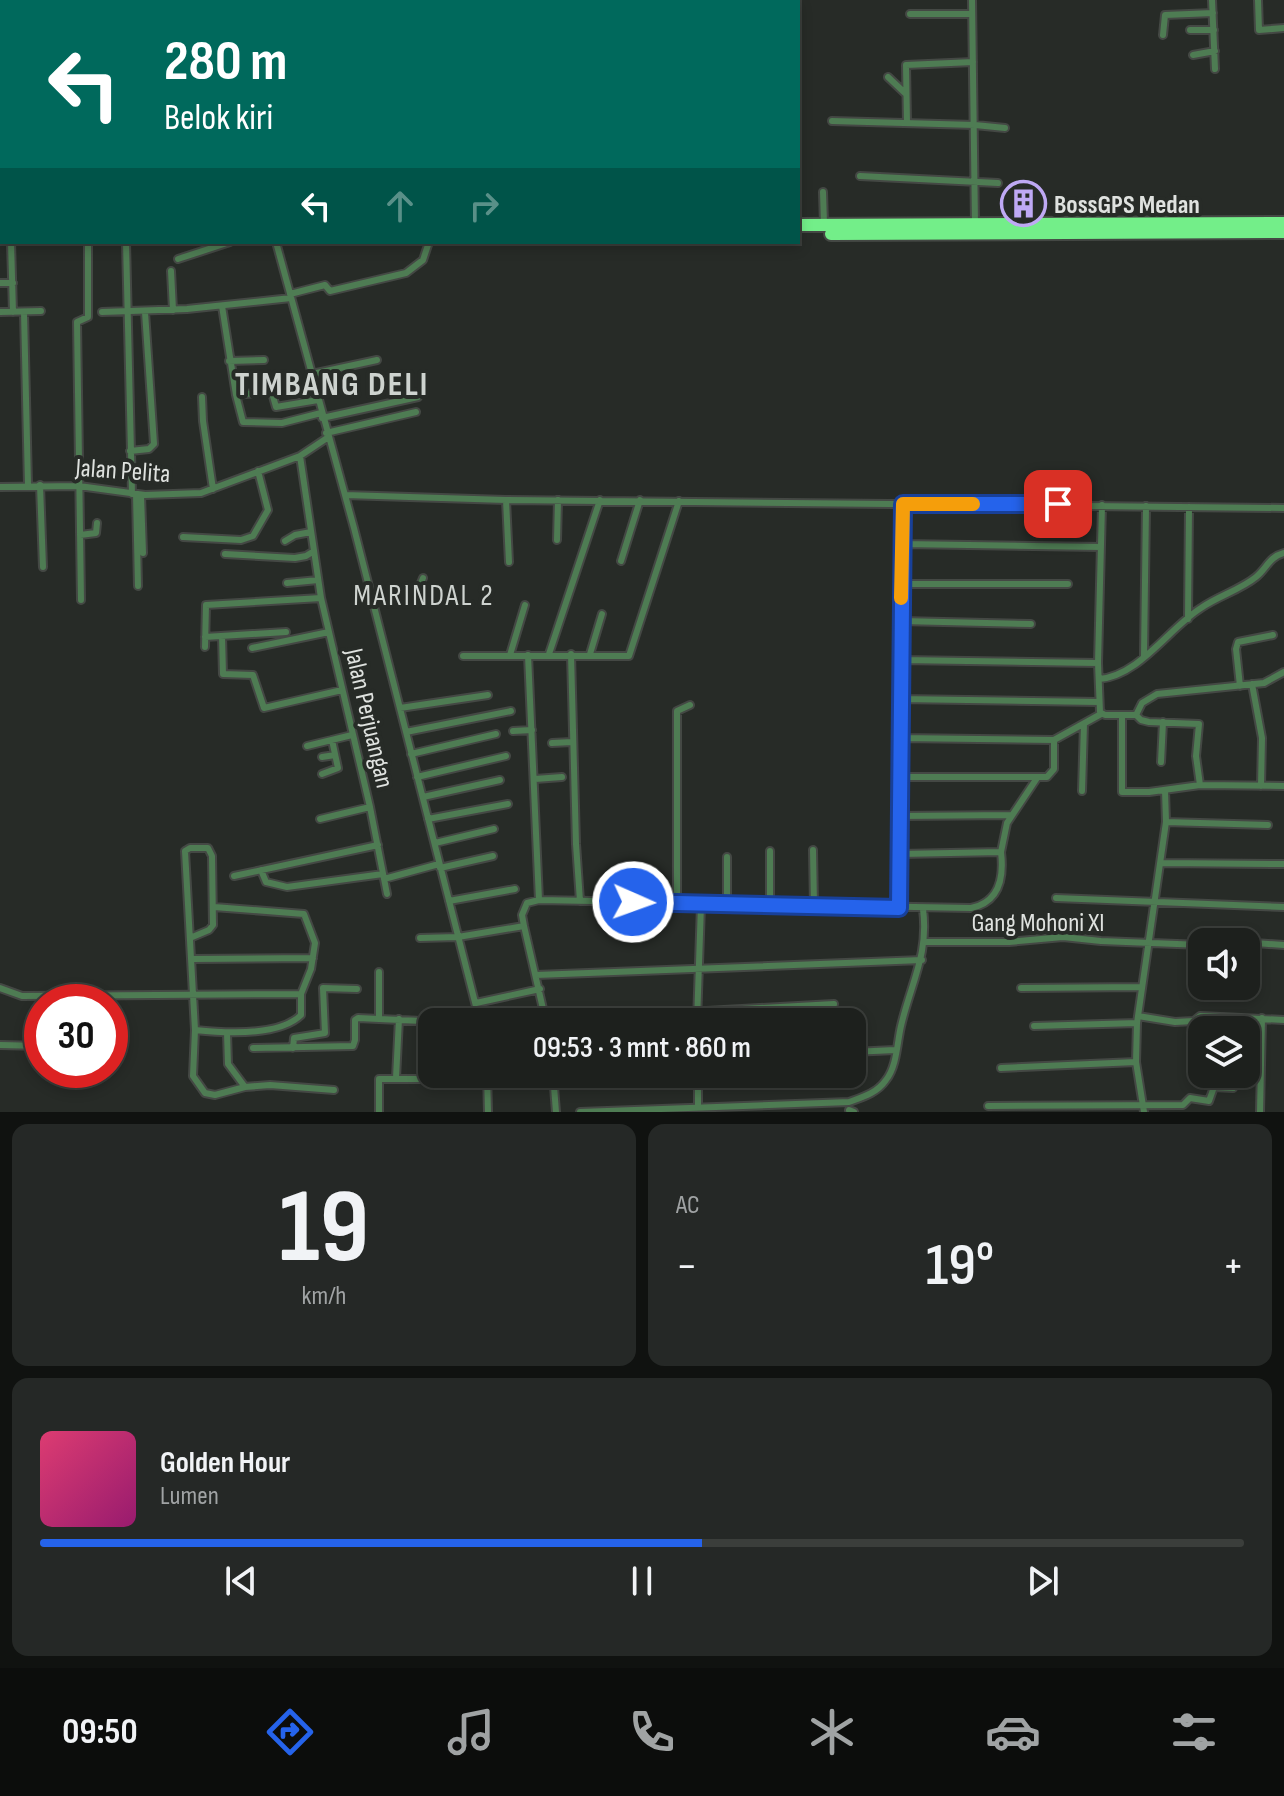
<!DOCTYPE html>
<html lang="id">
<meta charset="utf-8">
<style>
body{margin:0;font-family:"Sofia Sans Condensed",sans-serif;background:#252826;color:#f1f3f6;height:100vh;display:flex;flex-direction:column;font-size:30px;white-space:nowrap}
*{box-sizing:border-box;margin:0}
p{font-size:26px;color:#a0a3a4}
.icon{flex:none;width:44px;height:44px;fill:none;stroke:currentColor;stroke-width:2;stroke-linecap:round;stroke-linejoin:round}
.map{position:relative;height:1112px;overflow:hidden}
.panel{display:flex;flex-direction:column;gap:12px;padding:12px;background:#101210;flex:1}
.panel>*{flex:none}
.guide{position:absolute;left:0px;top:0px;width:800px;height:244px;box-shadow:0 4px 12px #0003,0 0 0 2px #3b3e3b;background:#00695c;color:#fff;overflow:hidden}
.tools{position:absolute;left:1188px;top:928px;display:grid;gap:16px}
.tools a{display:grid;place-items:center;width:72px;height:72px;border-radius:16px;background:#1d201d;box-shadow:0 4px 12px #0003,0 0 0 2px #3b3e3b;font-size:40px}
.speed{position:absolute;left:24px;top:984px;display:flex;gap:16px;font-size:40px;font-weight:700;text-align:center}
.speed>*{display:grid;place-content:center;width:104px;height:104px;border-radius:50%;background:#1d201d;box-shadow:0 4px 12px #0003,0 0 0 2px #3b3e3b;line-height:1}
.speed .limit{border:12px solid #d22;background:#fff;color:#111}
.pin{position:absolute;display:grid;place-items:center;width:68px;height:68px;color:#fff;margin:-34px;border-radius:16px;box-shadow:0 4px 12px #0006}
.me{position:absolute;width:88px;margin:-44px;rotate:92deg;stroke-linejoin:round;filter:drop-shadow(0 0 6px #0008)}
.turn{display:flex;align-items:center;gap:28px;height:168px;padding:0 32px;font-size:36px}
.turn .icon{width:104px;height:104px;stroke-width:2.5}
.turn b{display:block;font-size:56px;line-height:68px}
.lanes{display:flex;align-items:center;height:76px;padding:0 32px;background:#0003;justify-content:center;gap:40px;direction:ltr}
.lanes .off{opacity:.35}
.big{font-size:60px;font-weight:600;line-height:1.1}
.panel .card{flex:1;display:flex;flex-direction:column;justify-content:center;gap:12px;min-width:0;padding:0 28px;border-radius:16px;background:#252826}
.panel .dial{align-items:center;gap:0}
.dial b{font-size:104px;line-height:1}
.song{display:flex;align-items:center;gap:24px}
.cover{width:96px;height:96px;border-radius:12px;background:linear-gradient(135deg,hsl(340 70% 55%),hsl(320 70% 35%))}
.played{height:8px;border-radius:4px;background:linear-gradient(90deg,#2563eb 55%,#3b3e3b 55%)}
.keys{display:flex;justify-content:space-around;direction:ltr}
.heat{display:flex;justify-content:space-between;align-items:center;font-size:44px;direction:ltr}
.panel .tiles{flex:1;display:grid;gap:12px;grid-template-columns:1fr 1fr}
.card:last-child{grid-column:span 2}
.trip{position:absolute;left:418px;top:1008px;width:448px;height:80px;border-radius:16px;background:#1d201d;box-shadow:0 4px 12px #0003,0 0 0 2px #3b3e3b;font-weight:600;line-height:80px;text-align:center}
.tab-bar{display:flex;height:128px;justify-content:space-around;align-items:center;background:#0c0d0c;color:#a0a3a4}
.tab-bar .icon{width:56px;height:56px}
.tab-bar .selected{color:#2563eb}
.tab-bar b{font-size:36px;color:#f1f3f6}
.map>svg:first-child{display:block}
</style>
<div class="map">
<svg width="1284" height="1112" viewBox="0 0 1284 1112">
<rect width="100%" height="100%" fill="#272b27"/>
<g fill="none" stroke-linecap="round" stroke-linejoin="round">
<defs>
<path id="street" d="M972 0 975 224
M1212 0 1215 69
M1258 0 1259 30 1284 28
M363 2V0
M430 2V0
M910 14H972
M1190 30H1214
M1163 35 1165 15 1213 13
M1193 55 1215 51
M888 77 906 94
M832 121 975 125 1005 128
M907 123 906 65 973 62
M0 151H2
M860 176 998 183
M823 192 824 224
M11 242 13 312
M126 242 132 494
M276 242 354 528 480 1022
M178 259 230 242
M171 271 173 310
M0 283H13
M290 294 325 285 330 291 406 273 423 260 429 242
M222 306 236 395 243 422 282 423 321 413
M0 312 41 311
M24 312 28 485
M102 312 187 309 291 298
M229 361 264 360
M312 374 377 360
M271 389 276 407 318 400
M236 395 255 393
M202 397 203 421 213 489
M322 418 418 397
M326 433 416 412
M130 451 149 449 154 444 145 312
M300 456 321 598 370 807 387 894
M40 485 43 567
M0 487 79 486 145 495 201 493 300 456 327 438
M136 494 138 586
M141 495 143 553
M345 495 506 500 1284 508
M506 500 509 562
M1102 505 1098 663 1100 712 1105 715H1136L1141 720 1149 722 1199 724 1196 756 1200 785
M80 535 96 533 97 523
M183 537 241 540 253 536 268 510 258 471
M557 540 558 500
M285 541 295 535 311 532
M902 544 1101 547
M225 554 295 558 306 556 314 551
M621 561 640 500
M287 583 318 580
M901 584H1068
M81 600 77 322 88 317V242
M373 602 419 588 423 578
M1188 619 1189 507
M901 621 1031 624
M222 636 223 674 253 675 264 708 342 690
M205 637 286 632
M205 647 206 605 321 598
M252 648 329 632
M549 654 600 500
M571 654 576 844 580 901
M590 654 602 614
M510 655 525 605
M528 655 539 900
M463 656H629L679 501
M1144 656 1146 506
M901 660 1098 663
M1099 679C1139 676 1169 628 1201 608 1218 596 1240 590 1256 577 1267 568 1269 557 1284 553
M1252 684 1262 738 1261 786
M1240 686 1236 649 1238 642 1273 635
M900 699 1099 702
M400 708 488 695
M1122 715V792H1149L1200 785 1284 786
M1136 715 1142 703 1157 694 1264 683 1284 672
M513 731 532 730
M406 732 511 711
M900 738 1054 740 1101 714
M552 743 572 742
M307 746 352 735
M411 754 496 734
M322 757 335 755
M1161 762 1163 722
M322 774 338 768 332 740
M417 777 506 756
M899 777H1047L1054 769V740
M535 779 562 777
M1082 791 1084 724
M423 797 500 780
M899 816 1012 815
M320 819 370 807
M428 819 508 804
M1166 822 1268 825
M435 843 494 829
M813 850 814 906
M900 854 1001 852 1007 823 1037 778
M1161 863 1284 864
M440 868 493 856
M261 870 266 882 287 887 383 874
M234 876 378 845
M384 879 439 864
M1056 898 1284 907
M449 901 515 889
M677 904V711L690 705
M727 905V857
M770 905V851
M899 908 903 504
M190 938 209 930 213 925 212 856 208 848H190L185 851 195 1030C224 1033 279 1037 301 1015V994L311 969 315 943 304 914 214 907
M420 938 458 937 524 926
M925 942H1009L1063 937 1101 941 1202 945
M1241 942 1284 945
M192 959 313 958
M536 975 922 960
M0 988 22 996 301 994
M1021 988 1142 987
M476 1003 540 989
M1138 1016 1175 1022 1194 1021 1200 1016 1284 1020
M379 1018V972
M545 1020 834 1004
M546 1022 524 926 522 915 527 903 539 900 971 908C1000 902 1004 877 1001 852
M697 1022 701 905
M1034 1026 1137 1023
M195 1030 193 1076 205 1093 215 1095 245 1087
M227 1033 228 1064 245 1087 270 1085 334 1090
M0 1045 42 1046
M253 1048 353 1046 355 1040V1020L358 1018 443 1022 480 1019
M293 1048 294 1038 325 1033 323 988 357 989
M852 1052 895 1050
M1001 1068 1136 1062
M487 1074 488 1112
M553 1074 556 1112
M396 1078 399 1019
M698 1106V1074
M988 1106 1183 1105 1190 1098 1209 1101 1214 1087 1233 1088
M849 1110 854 1112
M379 1112V1079H487
M580 1112 849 1102C863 1097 877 1093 886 1080 897 1066 897 1043 901 1026 911 983 929 954 923 909
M1144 1112 1136 1062 1137 1023 1166 822 1165 790
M1260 1112 1262 1018"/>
<path id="secondary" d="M650 2V0"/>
<path id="highway" d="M168 0 170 2
M179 0 182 2
M192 0 194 2
M202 0 204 2
M798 225 1284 223
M831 234 1284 232"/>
</defs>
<use href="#street" stroke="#444844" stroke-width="10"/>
<use href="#secondary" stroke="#444844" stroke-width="13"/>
<use href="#highway" stroke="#444844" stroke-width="16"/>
<use href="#street" stroke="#4e7c53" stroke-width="6"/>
<use href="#secondary" stroke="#5eaa69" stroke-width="9"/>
<use href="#highway" stroke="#73ee89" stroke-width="12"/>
</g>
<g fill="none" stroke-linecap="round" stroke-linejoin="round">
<defs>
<path id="route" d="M633 902 899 908 903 504H1058"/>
</defs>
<use href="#route" stroke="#184099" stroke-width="20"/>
<use href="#route" stroke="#2563eb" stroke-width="14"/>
<path stroke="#f59e0b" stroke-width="14" d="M901 598 903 504H973"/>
</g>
<defs>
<symbol id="building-ring" viewBox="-11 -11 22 22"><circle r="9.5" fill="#272b27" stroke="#bfa9f4" stroke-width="1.5"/><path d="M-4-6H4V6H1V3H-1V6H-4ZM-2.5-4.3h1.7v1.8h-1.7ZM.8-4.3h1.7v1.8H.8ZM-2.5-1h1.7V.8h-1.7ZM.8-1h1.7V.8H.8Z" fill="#bfa9f4"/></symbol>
</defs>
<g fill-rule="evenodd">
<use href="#building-ring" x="998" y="178" width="51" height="51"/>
</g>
<g text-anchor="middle" stroke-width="8" stroke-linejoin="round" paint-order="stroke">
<g font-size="26" font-weight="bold" fill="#dfe2df" stroke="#272b27" text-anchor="start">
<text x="1054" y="213">BossGPS Medan</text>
</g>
<g font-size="26" fill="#dfe2df" stroke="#272b27">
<text transform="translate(123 470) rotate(4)" y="9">Jalan Pelita</text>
<text transform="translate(370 718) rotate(77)" y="9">Jalan Perjuangan</text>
<text x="1038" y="931">Gang Mohoni XI</text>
</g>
<g font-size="30" letter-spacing="2" fill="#ced3cf" stroke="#272b27">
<text x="424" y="605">MARINDAL 2</text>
</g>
<g font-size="34" font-weight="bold" letter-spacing="2" fill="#ced3cf" stroke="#272b27">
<text x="332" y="395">TIMBANG DELI</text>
</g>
</g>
</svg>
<div class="tools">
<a><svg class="icon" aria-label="sound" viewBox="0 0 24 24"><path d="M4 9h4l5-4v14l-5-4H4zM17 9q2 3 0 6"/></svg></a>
<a><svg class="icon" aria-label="layers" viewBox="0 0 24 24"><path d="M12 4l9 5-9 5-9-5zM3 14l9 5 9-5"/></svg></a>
</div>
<div class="speed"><div class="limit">30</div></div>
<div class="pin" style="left:1058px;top:504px;background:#d93025"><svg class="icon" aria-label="arrive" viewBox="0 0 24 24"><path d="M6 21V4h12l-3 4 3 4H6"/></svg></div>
<svg class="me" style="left:633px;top:902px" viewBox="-20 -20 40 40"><circle r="17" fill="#2563eb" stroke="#fff" stroke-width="3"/><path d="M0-11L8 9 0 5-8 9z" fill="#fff"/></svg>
<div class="trip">09:53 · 3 mnt · 860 m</div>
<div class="guide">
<div class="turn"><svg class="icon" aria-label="left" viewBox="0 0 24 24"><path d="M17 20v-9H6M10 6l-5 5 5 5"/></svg><div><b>280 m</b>Belok kiri</div></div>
<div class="lanes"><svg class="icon" aria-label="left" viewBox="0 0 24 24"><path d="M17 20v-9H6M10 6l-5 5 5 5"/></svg><svg class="icon off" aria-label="ahead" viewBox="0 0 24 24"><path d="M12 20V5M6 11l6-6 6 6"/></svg><svg class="icon off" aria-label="right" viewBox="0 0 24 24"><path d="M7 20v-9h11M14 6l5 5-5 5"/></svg></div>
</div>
</div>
<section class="panel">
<div class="tiles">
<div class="card dial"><b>19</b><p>km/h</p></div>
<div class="card"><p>AC</p>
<div class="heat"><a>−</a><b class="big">19°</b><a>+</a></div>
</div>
<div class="card">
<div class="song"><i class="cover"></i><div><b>Golden Hour</b><p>Lumen</p></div></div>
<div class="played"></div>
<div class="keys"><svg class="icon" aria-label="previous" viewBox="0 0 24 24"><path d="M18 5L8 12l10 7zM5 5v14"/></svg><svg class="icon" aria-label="pause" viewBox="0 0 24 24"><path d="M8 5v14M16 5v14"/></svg><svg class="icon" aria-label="next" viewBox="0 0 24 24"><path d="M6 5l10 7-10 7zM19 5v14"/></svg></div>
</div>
</div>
</section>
<nav class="tab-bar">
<b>09:50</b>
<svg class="icon selected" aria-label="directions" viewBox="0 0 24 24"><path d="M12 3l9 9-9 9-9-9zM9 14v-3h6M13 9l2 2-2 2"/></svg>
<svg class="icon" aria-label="music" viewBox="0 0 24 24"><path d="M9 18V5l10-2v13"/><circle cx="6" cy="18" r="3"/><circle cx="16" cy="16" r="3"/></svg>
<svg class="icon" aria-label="phone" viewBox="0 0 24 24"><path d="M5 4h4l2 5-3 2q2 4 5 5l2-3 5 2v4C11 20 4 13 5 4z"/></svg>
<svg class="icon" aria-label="climate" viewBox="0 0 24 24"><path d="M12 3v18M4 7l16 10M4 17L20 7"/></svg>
<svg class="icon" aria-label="car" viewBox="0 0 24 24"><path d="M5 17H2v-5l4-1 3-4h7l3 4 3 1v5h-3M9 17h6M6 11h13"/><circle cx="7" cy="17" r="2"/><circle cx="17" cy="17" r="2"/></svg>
<svg class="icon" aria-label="filters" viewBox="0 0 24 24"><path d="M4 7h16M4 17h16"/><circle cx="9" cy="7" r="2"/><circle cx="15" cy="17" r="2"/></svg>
</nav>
